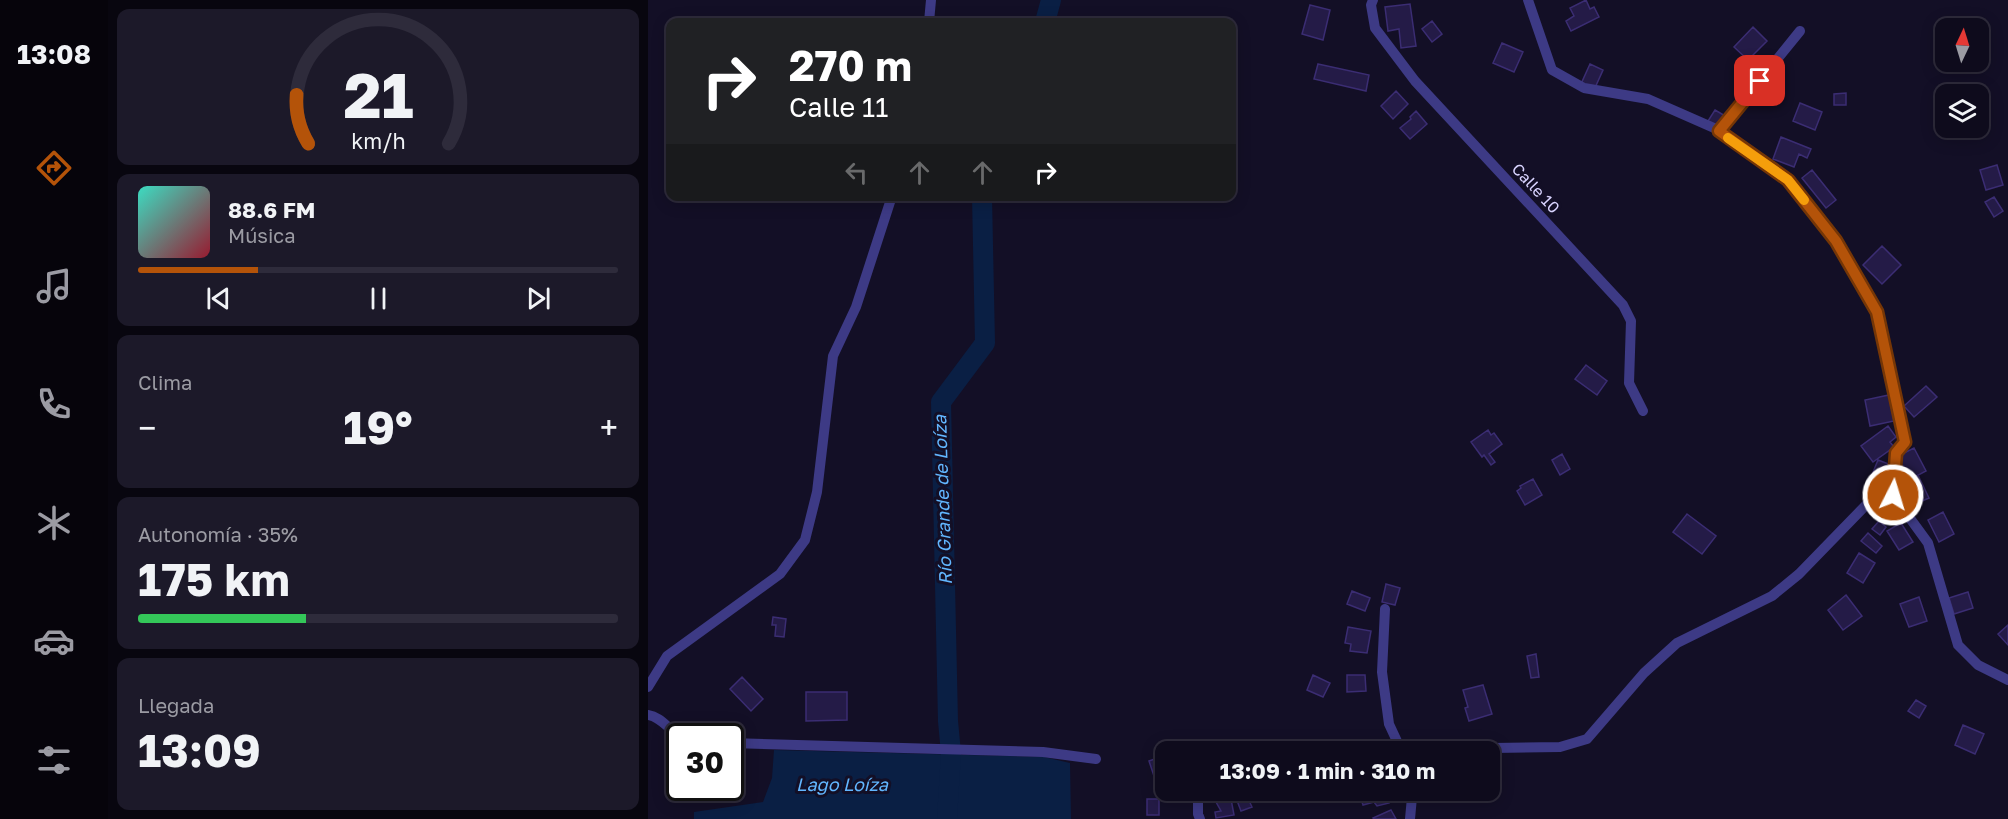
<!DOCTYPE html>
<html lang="es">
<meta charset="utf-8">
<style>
body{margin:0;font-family:"Golos Text",sans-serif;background:#1c1929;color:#f1f3f6;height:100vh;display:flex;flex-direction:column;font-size:22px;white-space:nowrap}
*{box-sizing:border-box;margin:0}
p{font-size:20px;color:#9b9ba3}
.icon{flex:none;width:33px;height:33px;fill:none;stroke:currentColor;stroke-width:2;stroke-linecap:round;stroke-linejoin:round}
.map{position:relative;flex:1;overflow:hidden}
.panel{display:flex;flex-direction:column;gap:9px;padding:9px;background:#08060f;width:540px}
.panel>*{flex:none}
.top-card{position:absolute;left:18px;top:18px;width:570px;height:183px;border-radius:12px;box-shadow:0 3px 15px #0003,0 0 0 2px #2e2b3b;background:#202124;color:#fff;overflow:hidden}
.needle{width:39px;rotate:4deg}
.fabs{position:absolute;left:1287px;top:18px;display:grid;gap:12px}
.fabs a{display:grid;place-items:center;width:54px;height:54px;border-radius:12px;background:#0e0b1c;box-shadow:0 3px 15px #0003,0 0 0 2px #2e2b3b;font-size:30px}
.speed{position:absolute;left:18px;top:723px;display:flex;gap:12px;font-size:30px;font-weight:700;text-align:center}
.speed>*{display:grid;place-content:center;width:78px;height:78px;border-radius:50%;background:#0e0b1c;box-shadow:0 3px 15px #0003,0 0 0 2px #2e2b3b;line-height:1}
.speed .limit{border:3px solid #111;border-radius:9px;background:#fff;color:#111}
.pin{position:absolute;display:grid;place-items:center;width:51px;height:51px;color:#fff;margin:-26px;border-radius:12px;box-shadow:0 3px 9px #0006}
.me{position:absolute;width:66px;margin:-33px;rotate:5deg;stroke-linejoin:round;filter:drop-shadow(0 0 4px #0008)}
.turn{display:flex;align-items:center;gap:21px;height:126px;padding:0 24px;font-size:27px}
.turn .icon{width:78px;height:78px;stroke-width:2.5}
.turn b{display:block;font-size:42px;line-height:51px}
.lanes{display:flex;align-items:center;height:57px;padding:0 24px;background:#0003;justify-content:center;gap:30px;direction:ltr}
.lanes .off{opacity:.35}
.big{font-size:45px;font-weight:700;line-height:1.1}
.panel .widget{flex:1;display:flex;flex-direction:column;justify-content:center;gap:9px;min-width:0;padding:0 21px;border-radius:12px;background:#1c1929}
.panel .dial{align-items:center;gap:0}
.dial svg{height:156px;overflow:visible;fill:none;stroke:#2e2b3b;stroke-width:7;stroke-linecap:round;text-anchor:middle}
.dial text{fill:#f1f3f6;stroke:none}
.song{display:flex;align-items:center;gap:18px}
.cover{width:72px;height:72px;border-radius:9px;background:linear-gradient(135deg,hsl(170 70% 55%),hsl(350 70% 35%))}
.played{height:6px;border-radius:3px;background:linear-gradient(90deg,#b45309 25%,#2e2b3b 25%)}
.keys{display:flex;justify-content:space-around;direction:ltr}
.heat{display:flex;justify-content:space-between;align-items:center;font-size:33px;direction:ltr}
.charge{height:9px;border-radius:4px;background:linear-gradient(90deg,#34c759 35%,#2e2b3b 0)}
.trip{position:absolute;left:507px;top:741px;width:345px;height:60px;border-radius:12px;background:#0e0b1c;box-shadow:0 3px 15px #0003,0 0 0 2px #2e2b3b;font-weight:700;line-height:60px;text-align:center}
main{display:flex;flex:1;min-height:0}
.dock{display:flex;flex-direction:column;width:108px;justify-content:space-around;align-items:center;background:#06040b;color:#9b9ba3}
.dock .icon{width:42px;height:42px}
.dock .on{color:#b45309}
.dock b{font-size:27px;color:#f1f3f6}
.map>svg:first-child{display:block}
</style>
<main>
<nav class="dock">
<b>13:08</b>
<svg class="icon on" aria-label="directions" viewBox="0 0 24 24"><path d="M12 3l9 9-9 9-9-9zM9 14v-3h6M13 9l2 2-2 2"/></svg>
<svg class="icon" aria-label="music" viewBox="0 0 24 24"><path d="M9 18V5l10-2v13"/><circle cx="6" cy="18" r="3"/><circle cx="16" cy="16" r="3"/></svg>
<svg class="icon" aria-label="phone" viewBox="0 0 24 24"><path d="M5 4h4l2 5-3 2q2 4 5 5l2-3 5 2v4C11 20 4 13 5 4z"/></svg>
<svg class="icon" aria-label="climate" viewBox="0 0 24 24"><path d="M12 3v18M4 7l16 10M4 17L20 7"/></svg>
<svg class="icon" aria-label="car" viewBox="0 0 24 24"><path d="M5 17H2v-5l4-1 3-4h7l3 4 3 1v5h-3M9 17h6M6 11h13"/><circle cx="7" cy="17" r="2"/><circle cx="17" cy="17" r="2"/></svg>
<svg class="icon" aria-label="filters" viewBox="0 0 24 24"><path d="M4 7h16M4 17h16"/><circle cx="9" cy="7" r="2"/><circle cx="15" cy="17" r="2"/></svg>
</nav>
<section class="panel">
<div class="widget dial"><svg viewBox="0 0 100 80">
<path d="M14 69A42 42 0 1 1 86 69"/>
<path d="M14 69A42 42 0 0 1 8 44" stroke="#b45309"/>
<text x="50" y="56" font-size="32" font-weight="700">21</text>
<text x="50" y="72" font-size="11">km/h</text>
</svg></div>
<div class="widget">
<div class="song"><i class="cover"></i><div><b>88.6 FM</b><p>Música</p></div></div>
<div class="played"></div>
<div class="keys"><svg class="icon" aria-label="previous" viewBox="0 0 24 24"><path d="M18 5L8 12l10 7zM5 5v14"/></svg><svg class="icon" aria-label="pause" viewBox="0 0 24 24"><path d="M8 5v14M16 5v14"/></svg><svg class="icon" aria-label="next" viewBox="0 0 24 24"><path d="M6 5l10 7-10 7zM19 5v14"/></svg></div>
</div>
<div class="widget"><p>Clima</p>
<div class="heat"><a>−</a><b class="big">19°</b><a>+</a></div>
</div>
<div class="widget"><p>Autonomía · 35%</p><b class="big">175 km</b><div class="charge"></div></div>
<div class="widget"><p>Llegada</p><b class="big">13:09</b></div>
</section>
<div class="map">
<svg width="1360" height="819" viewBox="0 0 1360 819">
<rect width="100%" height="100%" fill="#130f26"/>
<path fill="#0a1f44" d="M126 750 396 757 422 763 423 819H46V812L115 802 124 778Z"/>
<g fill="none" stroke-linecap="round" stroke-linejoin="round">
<path stroke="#0a1f44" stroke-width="20" d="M397 22 403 0
M299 819 303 753 300 721 293 402 337 343 334 196"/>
</g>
<path fill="#241b47" stroke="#3b2d73" stroke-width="1.5" d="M938 0 942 9 946 7 951 17 923 31 918 21 926 16 922 8Z
M762 4 768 46 753 48 751 29 740 31 737 7Z
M662 5 682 10 675 40 654 34Z
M784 21 794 34 784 42 774 29Z
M1105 27 1119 41 1100 60 1086 47Z
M854 43 875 52 866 72 845 63Z
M670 64 721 75 718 91 666 79Z
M942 64 955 70 946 90 933 84Z
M748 91 760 104 745 119 733 106Z
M1198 93V105H1186V94Z
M1152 103 1174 112 1167 130 1145 121Z
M1067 110 1079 117 1072 128 1060 121Z
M768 111 779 124 762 139 752 128 763 119 762 117Z
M1133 137 1163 149 1159 158 1151 154 1146 167 1125 159Z
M1349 165 1355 185 1338 190 1332 170Z
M1164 170 1188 200 1178 208 1154 178Z
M1346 197 1355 211 1346 217 1337 202Z
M1234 246 1253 265 1234 284 1215 265Z
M938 365 959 381 949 395 927 379Z
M1278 386 1289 397 1266 417 1256 406Z
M1241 395 1246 421 1222 426 1217 400Z
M1240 426 1248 437 1242 442 1246 447 1225 462 1213 446Z
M840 430 843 435 846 433 854 444 841 454 847 462 843 465 836 455 834 457 823 442Z
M1266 448 1278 471 1261 480 1252 462 1254 454Z
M914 454 922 469 912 475 904 460Z
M1230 460 1243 465 1235 486 1230 484 1228 490 1219 487Z
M1270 475 1281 498 1260 507 1249 484Z
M885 479 894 495 877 505 869 491 873 488 872 486Z
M1295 512 1306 534 1291 542 1280 520Z
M1039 514 1068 536 1054 554 1025 532Z
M1231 521 1238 527 1232 535 1224 529Z
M1253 523 1265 542 1251 550 1239 531Z
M1220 533 1234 546 1228 553 1213 541Z
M1211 553 1227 563 1215 583 1199 573Z
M738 584 752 588 747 605 734 602Z
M704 591 722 598 717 611 699 604Z
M1320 592 1325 608 1306 614 1301 598Z
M1198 595 1214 616 1195 630 1180 610Z
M1271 597 1279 621 1261 627 1252 604Z
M125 617 138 619 136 637 127 636 128 625H124Z
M1360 625V645L1350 634Z
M700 627 723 631 719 653 702 651 703 644 697 643Z
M888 654 891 677 883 678 879 656Z
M665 675 682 683 675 697 659 690Z
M699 675H717L718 691 699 692Z
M94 677 115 699 103 711 82 689Z
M835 685 844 714 821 721 817 708 820 707 815 690Z
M158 692H199V720L158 721Z
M1268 700 1278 706 1271 718 1260 711Z
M1315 725 1336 734 1327 754 1307 745Z
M518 755V782L509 785 501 761Z
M82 763 90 764 89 777 82 776Z
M719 790H737L741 803 729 806 726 802 715 805 711 793Z
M598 794 604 807 593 811 588 798Z
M499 799H511V815H499Z
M583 799 586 815 568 818 567 812 573 811 568 802Z
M743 810 748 819H726L725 818Z"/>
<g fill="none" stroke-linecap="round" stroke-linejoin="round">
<path stroke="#3d3a85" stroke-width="10" d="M725 0 723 5 727 28 767 81 975 305 983 321 981 383 995 411
M880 0 904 70 936 88 1000 99 1066 128 1140 180 1188 241 1229 312 1257 442 1248 453 1245 495 1280 543 1310 645 1330 665 1360 680
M281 22 283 0
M1071 131 1152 31
M737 609 734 672 741 724 754 752
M0 687 19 656 132 574 157 540 169 492 185 356 208 307 244 196
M0 715C14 717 21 731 33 736
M82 743 395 752 448 759
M561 752 562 750
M827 752 845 748 912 747 939 739 996 673 1029 643 1124 596 1151 574 1219 504 1250 503
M550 790V814L552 819
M762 819 764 797 768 790"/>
</g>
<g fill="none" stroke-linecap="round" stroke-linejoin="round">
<defs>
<path id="route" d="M1112 81 1071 131 1140 180 1188 241 1229 312 1257 442 1248 453 1245 495"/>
</defs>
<use href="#route" stroke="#753606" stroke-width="15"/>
<use href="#route" stroke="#b45309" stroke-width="10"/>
<path stroke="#f59e0b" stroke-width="10" d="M1080 138 1140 180 1156 200"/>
</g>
<g text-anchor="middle" stroke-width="6" stroke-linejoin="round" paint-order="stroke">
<g font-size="16" fill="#d9d4ff" stroke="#130f26">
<text transform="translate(888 188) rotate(47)" y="6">Calle 10</text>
</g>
<g font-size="18" font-style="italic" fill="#62b6ff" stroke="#130f26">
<text transform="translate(295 500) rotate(-92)" y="6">Río Grande de Loíza</text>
<text x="194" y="791">Lago Loíza</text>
</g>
</g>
</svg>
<div class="fabs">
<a><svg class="needle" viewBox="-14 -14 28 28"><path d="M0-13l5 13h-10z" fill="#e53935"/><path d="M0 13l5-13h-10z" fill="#9b9ba3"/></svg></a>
<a><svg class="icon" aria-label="layers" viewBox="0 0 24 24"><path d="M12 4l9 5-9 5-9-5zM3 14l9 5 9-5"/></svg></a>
</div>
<div class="speed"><div class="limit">30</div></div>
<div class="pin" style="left:1112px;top:81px;background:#d93025"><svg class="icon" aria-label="arrive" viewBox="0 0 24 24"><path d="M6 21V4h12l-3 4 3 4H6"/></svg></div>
<svg class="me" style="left:1245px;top:495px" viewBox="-20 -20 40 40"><circle r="17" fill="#b45309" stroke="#fff" stroke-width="3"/><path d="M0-11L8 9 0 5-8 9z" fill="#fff"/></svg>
<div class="trip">13:09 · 1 min · 310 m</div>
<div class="top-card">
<div class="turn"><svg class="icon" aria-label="right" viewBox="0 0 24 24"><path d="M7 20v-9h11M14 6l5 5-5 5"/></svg><div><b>270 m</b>Calle 11</div></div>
<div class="lanes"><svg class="icon off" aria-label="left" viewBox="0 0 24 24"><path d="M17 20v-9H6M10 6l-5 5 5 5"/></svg><svg class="icon off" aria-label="ahead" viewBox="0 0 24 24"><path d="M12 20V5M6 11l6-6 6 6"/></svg><svg class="icon off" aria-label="ahead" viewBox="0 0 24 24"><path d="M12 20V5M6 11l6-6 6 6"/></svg><svg class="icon" aria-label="right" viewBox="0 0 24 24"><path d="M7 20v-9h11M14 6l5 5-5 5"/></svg></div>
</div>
</div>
</main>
